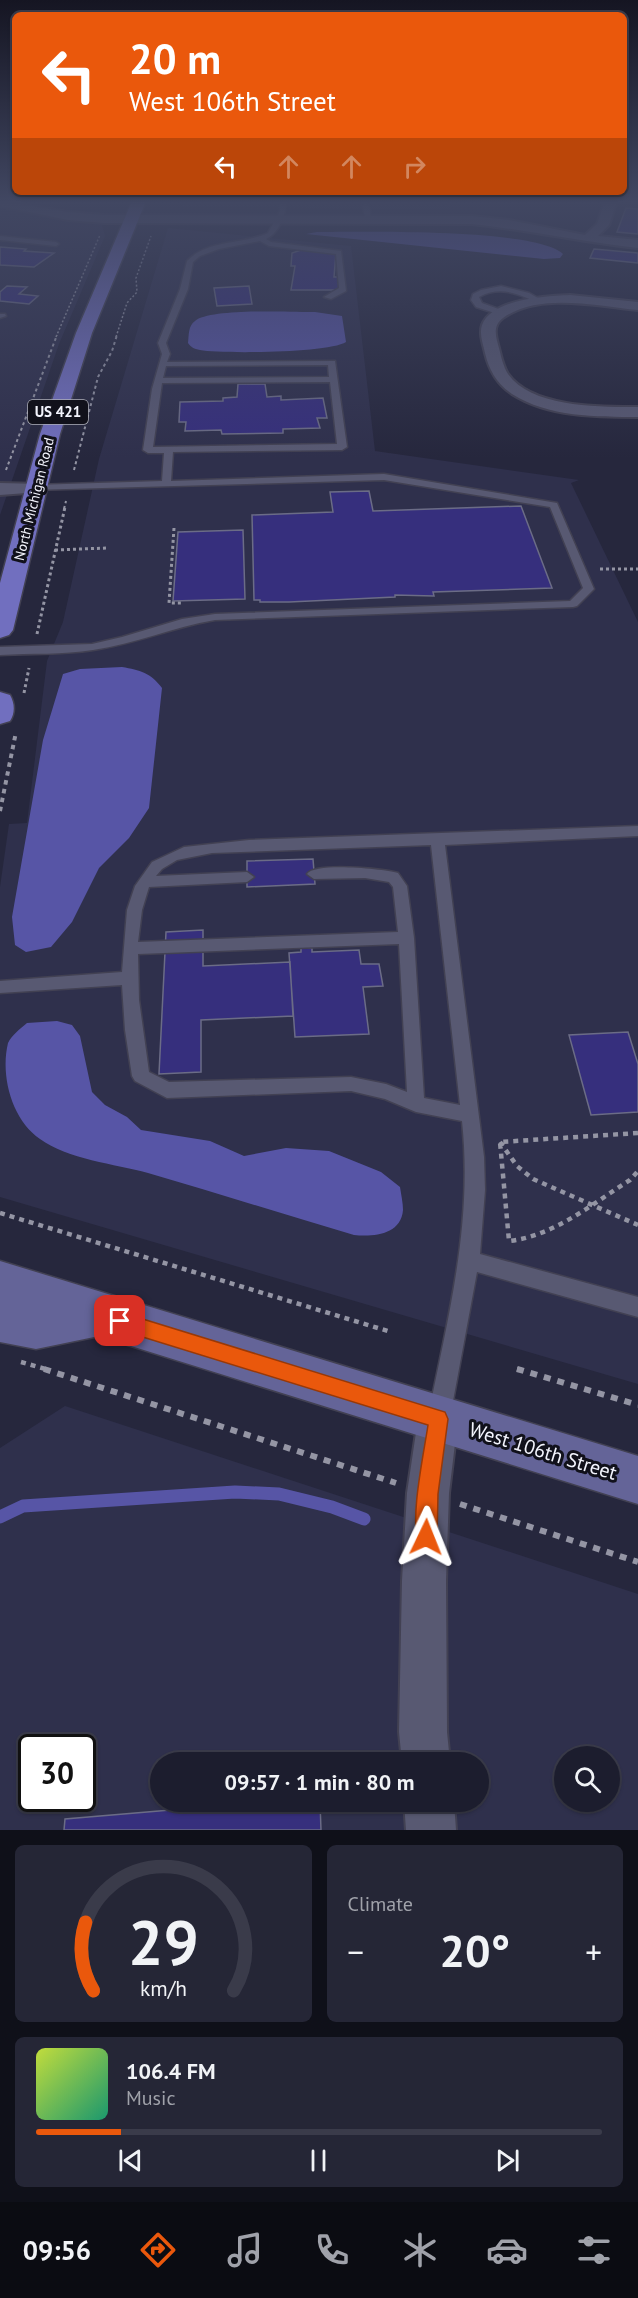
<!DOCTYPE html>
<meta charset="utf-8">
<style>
body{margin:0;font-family:"PT Sans",sans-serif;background:#252636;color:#f1f3f6;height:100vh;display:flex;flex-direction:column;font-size:22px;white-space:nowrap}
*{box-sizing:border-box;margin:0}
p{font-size:20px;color:#a0a2aa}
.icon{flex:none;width:33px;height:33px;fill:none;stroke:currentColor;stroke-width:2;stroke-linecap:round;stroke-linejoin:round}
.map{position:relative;height:1830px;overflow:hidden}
.details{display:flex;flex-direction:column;gap:15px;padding:15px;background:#0f1019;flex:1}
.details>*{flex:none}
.guide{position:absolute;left:12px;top:12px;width:615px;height:183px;border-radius:9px;box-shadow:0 2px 4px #0004,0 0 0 2px #3a3b4a;background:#ea580c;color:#fff;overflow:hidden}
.controls{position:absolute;left:554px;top:1746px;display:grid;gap:12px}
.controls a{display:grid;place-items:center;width:66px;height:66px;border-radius:50%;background:#1c1d2e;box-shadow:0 2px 4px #0004,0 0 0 2px #3a3b4a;font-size:30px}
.speed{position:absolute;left:18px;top:1734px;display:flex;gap:12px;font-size:30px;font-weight:700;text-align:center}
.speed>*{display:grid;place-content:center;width:78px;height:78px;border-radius:50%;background:#1c1d2e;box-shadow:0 2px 4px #0004,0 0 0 2px #3a3b4a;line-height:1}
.speed .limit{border:3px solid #111;border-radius:9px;background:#fff;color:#111}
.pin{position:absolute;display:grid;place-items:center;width:51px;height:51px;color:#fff;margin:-26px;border-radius:12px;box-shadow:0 3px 9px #0006}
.me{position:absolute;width:66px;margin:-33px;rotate:2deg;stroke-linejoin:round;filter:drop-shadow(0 0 4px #0008)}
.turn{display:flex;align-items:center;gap:21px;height:126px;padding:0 18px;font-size:27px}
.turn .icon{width:78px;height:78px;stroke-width:2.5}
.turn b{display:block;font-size:42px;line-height:51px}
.lanes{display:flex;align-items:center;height:57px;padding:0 18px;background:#0003;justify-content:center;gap:30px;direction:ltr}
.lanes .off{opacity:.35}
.big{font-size:45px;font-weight:700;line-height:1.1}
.details .tile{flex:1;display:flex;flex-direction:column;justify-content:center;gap:9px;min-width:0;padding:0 21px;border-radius:9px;background:#252636}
.details .dial{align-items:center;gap:0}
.dial svg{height:156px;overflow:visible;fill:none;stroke:#3a3b4a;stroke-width:7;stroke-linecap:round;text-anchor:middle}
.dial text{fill:#f1f3f6;stroke:none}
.song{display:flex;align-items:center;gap:18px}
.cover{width:72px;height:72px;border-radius:9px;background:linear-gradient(135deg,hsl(70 70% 55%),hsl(160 70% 35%))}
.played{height:6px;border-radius:3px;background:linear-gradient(90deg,#ea580c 15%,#3a3b4a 15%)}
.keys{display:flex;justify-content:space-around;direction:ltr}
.heat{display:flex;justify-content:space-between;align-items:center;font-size:33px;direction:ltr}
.details .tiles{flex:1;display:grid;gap:15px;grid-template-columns:1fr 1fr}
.tile:last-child{grid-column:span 2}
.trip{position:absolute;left:150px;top:1752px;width:339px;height:60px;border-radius:30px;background:#1c1d2e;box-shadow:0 2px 4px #0004,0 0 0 2px #3a3b4a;font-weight:700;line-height:60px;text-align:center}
.dock{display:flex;height:96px;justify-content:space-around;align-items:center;background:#0b0c12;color:#a0a2aa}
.dock .icon{width:42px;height:42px}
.dock .active{color:#ea580c}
.dock b{font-size:27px;color:#f1f3f6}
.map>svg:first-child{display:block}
</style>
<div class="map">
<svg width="638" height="1830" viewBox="0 0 638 1830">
<rect width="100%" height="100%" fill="#26273d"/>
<path fill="#2f304c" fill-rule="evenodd" d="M185 201H450V210L183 206Z
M0 207 56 219 101 222 105 236 59 344 0 515Z
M168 228 351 246 375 451 579 480 571 483 638 622V1384L0 1197V887L9 824 27 823 47 661 63 622 99 459Z
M65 1406 638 1594V1830H0V1448ZM32 1748H82V1798H32ZM564 1756H609V1802H564ZM160 1762H478V1802H160Z"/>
<path fill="#5755a6" d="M317 232C361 232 536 228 563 254L560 258 544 259 306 234Z
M315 312 342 316 346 342C329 353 221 354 200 350 194 349 191 347 188 343 189 335 188 326 195 321 210 308 292 312 315 312Z
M122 667C140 670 151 673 162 688L149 808 129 838 99 868 72 922 51 947 26 952 15 945 12 917 43 740 63 674 80 669Z
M57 1021 72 1025 80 1036 92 1092 105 1105 127 1117 141 1130 210 1141 244 1156 286 1148 329 1151 381 1172 400 1187C401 1194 403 1203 403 1210 401 1235 373 1237 354 1235 286 1215 217 1193 148 1173 115 1164 67 1159 40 1139 12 1120 0 1076 8 1043 12 1035 20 1029 27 1023Z"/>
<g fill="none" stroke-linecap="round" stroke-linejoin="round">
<path stroke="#5755a6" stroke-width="13" d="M0 1517 23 1506 235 1492 279 1494 332 1507 364 1519"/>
</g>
<path fill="#362f7d" stroke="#6b6c86" stroke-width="1.5" d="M626 208 638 209V234L617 232Z
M0 247 26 249 24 251 54 253 34 267 0 265Z
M594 249 638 253V263L590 258Z
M301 250 336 253 334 277H338L339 290H291L295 266H291L292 253Z
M7 286 27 287 19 294 38 296 29 304 0 301V292Z
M249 286 252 304 217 306 214 288Z
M238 384H265L267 397 281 396V400L323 398 327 418H317L320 428 283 429V433L222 434 221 430 185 431 186 422H179L180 402 223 401V398L237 397Z
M369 491 373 511 521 506 552 588 433 592 434 596 395 595V597L289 602H260V600H254L252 515 333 512 330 492Z
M243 530 245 599 173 601 178 532Z
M313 859 315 884 247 887V861Z
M203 930V966L290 962 293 1016 201 1020V1072L159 1074 166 932Z
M301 948H312V952L359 950 361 964H379L383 986 363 987 369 1034 295 1037 289 953 301 952Z
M628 1032 638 1064V1112L591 1115 569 1035Z
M266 1802H320L321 1830H64L65 1819Z"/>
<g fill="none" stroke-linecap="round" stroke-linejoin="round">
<defs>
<path id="lane" d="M280 201H286C286 215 279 233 266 239L271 242 341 251 346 291 331 299 324 297 339 288 336 254 269 246 260 241 219 249 200 256 193 262 188 289 166 343 170 354 167 362 335 361 347 447 342 450 173 452 171 481 384 474 557 503 594 589 577 606 573 607 215 620C173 627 135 644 93 650 63 655 31 653 0 655V647L92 644 122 637 182 619 215 614 570 601 583 588 550 507 384 480 31 490 29 488 34 485 162 481 164 453H148L143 450 152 389 162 354 158 343 180 289 187 261C208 239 242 245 268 233L280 211ZM328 365 329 377 163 378 166 366ZM330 382 337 444 153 447 162 383Z
M366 204 369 206 371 218 368 220 365 218 363 206Z
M0 236 56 242 59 244 56 246 0 240Z
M501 286 529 293 545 302C534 307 510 280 479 297L482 303 504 311 501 315 476 307 471 300 473 294 481 290Z
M0 314H5L6 316 0 318Z
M638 826V836L445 845 484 1157 485 1190 480 1254 638 1297V1317L477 1272 450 1417 447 1425 439 1428 431 1425 428 1417C448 1317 473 1224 462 1121L416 1112 385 1099 351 1091 167 1098 135 1081 132 1076 125 1030 122 985 0 993V981L122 972 127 910 135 886 152 862 184 847 249 840ZM431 845 460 1105 424 1098 414 938 407 886 398 873C383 869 315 862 307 874L314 879 365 878 389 882 393 887 398 932 138 942 142 910 149 887 247 882 254 877 247 872 156 876 162 869 177 860 212 853ZM399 944 407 1092 386 1084 351 1077 169 1082 149 1072 139 1000 138 954Z"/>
<path id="street" d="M0 201 68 212 104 215 472 216 509 220 585 235 597 224 605 201H617L609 225 598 236 638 240V248C582 242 528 230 472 224L104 223 68 220 0 206Z
M570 295 638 302V310C597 306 539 292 503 318 492 326 496 337 499 348 501 356 503 366 508 374 532 408 601 407 638 407V417C597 417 548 417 512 394 497 384 489 370 485 353 483 344 479 334 482 325 492 299 546 296 570 295Z
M0 483 40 484 43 488 40 492 0 495Z
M438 1399 452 1405 458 1419 449 1493 446 1581 447 1732 450 1762H402L399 1732 402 1581 407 1493 418 1419 424 1405Z
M404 1802H454L456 1830H406Z"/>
<path id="secondary" d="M0 1261 638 1456V1504L99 1336 36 1349 0 1342Z"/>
<path id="primary" d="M132 201H146L92 333 60 434 13 630 9 635 0 638V583L40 434 76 333Z
M0 692 10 695C15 704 15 713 10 721L0 724Z"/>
</defs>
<use href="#lane" stroke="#424153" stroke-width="3"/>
<use href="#street" stroke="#424153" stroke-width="4"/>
<use href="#secondary" stroke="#424153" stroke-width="3"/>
<use href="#primary" stroke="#424153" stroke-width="3"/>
<path stroke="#9495a4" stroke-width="1.5" stroke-dasharray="2 2" stroke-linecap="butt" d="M56 337 100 235
M116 337 127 303 137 292 136 278 151 236"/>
<path stroke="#9495a4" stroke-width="2" stroke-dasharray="3 3" stroke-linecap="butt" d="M6 470 57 335
M74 470 98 377 112 351 117 335
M64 509 66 501"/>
<path stroke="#9495a4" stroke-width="3" stroke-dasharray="3 3" stroke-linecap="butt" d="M174 528 169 603H183
M55 550 107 548
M600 569H638
M37 634 65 507
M24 693 29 668"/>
<path stroke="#9495a4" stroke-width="4" stroke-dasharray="4.5 4.5" stroke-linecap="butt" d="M0 811 16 732"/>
<path stroke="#9495a4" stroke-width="4.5" stroke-dasharray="5 5" stroke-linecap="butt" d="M638 1133 500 1142 509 1241C554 1236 592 1204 630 1180L638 1171
M500 1142 517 1166 533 1179 638 1225
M0 1213 391 1332
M21 1362 49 1370
M517 1369 522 1370"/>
<path stroke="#9495a4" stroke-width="6" stroke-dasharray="7 7" stroke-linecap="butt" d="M44 1369 396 1483
M517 1369 638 1405
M460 1504 638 1562"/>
<use href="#lane" fill="#585972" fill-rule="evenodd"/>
<use href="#street" fill="#585972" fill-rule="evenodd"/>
<use href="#secondary" fill="#646498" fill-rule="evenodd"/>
<use href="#primary" fill="#716fbf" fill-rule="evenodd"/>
</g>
<linearGradient id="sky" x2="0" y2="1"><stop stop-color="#151522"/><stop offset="0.44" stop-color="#414762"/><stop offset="1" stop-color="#414762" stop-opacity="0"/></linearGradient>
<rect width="638" height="458" fill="url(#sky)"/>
<path fill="#ea580c" stroke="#983908" stroke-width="1.5" d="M120 1312 445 1412 448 1419 438 1494 437 1537 433 1545 426 1548 419 1545C409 1520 424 1453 428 1425L120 1330 114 1328 111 1321 114 1315Z"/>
<g text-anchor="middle" stroke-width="6" stroke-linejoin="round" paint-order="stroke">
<g font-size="14" fill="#f3f4fd" stroke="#11111b">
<text transform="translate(34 499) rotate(-76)" y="5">North Michigan Road</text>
</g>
<rect fill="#11111b" stroke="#afb0b9" stroke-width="1.5" x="28" y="400" width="60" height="24" rx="4.5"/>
<g font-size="15" font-weight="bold" fill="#f3f4fd">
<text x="58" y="417">US 421</text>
</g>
<g font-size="20" fill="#f3f4fd" stroke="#11111b">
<text transform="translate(543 1451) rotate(17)" y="7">West 106th Street</text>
</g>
</g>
</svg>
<div class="controls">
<a><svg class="icon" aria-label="search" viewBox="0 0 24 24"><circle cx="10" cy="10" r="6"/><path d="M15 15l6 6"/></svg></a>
</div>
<div class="speed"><div class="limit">30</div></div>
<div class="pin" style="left:120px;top:1321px;background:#d93025"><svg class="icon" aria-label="arrive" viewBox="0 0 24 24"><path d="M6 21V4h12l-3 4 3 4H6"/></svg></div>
<svg class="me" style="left:426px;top:1537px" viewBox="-20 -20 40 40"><path d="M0-17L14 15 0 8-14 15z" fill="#ea580c" stroke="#fff" stroke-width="4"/></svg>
<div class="trip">09:57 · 1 min · 80 m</div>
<div class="guide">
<div class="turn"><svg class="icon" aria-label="left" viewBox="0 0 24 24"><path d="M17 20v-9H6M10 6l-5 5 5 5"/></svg><div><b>20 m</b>West 106th Street</div></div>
<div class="lanes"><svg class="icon" aria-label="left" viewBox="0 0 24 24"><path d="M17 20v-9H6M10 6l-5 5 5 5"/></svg><svg class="icon off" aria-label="ahead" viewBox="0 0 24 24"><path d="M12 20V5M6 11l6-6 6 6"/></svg><svg class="icon off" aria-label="ahead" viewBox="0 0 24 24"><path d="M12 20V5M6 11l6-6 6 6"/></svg><svg class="icon off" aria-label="right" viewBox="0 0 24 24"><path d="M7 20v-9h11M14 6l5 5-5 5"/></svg></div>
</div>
</div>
<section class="details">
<div class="tiles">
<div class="tile dial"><svg viewBox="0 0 100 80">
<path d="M14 69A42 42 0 1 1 86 69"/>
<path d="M14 69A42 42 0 0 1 10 34" stroke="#ea580c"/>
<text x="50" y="56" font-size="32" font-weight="700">29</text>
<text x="50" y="72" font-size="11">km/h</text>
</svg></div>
<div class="tile"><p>Climate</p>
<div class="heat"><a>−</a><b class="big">20°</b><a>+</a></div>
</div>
<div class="tile">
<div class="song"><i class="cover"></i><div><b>106.4 FM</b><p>Music</p></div></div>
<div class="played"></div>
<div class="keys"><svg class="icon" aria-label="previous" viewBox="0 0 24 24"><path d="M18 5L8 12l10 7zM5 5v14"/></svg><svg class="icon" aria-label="pause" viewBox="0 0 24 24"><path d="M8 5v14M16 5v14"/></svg><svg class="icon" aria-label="next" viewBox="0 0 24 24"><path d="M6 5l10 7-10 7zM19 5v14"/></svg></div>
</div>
</div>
</section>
<nav class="dock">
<b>09:56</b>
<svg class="icon active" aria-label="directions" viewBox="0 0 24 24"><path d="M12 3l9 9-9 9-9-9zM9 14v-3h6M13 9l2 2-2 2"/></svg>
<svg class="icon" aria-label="music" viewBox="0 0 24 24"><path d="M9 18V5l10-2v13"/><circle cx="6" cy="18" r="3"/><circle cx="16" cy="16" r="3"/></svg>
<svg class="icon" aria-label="phone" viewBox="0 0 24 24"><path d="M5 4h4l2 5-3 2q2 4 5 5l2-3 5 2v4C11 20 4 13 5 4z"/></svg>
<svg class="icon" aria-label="climate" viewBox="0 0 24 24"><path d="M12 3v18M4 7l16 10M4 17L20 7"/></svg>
<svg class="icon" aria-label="car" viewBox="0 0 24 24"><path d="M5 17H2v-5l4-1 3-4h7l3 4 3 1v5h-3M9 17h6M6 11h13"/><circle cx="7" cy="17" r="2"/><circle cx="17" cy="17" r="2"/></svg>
<svg class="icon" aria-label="filters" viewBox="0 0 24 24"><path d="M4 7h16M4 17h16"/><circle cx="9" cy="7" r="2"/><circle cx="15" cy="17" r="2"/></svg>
</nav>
